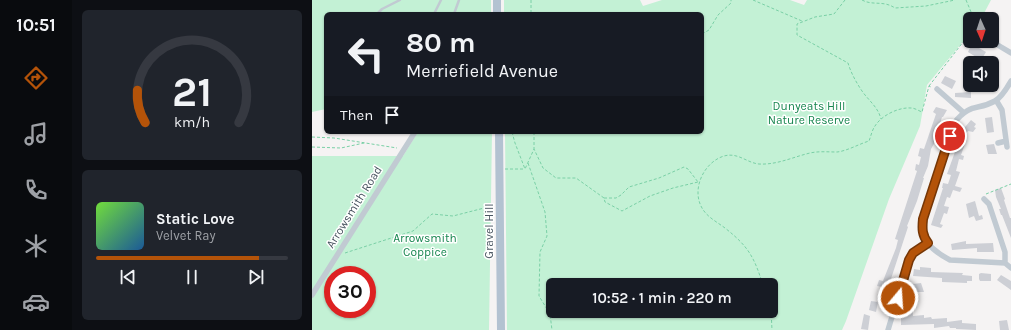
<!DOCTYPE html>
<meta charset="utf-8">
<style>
body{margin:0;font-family:Karla,sans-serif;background:#20242c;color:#f1f3f6;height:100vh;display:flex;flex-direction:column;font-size:15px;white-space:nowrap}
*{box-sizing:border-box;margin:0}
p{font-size:13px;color:#9ea1a6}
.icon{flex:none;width:22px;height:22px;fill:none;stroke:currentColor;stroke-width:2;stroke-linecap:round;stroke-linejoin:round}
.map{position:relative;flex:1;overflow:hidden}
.sheet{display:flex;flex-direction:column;gap:10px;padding:10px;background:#0d0f14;width:240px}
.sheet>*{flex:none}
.hud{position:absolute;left:12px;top:12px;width:380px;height:122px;border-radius:6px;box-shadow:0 1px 3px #0004;background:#171b24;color:#f1f3f6;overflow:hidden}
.needle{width:26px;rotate:177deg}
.fabs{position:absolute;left:651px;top:12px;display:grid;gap:8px}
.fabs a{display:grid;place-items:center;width:36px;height:36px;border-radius:6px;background:#171b24;box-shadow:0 1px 3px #0004;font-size:20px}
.speed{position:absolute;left:12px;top:266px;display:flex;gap:8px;font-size:20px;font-weight:700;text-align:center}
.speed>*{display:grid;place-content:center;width:52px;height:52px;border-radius:50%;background:#171b24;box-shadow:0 1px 3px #0004;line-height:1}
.speed .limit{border:6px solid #d22;background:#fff;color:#111}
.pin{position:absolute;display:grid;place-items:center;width:34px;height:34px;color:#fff;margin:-17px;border:2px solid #fff;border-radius:50%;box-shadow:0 1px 4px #0007}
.me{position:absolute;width:44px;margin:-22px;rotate:18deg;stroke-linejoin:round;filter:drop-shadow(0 0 3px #0008)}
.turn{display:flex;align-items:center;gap:14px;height:84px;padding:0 16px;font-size:18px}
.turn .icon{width:52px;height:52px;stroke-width:2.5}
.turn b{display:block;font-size:28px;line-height:34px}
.then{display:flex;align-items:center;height:38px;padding:0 16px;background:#0003;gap:8px;font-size:15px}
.sheet .tile{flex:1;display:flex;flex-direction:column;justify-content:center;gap:6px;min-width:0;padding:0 14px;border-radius:6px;background:#20242c}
.sheet .dial{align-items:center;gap:0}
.dial svg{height:104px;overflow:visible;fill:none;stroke:#363941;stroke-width:7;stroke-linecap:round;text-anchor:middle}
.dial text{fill:#f1f3f6;stroke:none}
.song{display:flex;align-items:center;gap:12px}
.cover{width:48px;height:48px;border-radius:6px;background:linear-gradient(135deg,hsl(100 70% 55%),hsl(210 70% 35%))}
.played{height:4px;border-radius:2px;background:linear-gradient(90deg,#b45309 85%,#363941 85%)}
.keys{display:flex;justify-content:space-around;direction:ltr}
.trip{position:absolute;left:234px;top:278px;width:232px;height:40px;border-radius:6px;background:#171b24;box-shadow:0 1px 3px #0004;font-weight:600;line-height:40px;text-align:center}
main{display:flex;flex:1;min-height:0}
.tab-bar{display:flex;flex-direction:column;width:72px;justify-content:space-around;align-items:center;background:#090b0e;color:#9ea1a6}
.tab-bar .icon{width:28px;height:28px}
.tab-bar .on{color:#b45309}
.tab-bar b{font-size:18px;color:#f1f3f6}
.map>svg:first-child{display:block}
</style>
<main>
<nav class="tab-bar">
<b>10:51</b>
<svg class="icon on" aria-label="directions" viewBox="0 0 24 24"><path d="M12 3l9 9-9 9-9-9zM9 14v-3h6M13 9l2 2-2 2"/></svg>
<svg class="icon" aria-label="music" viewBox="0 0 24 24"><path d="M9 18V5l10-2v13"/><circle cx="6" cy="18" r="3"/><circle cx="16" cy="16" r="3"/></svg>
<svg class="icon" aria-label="phone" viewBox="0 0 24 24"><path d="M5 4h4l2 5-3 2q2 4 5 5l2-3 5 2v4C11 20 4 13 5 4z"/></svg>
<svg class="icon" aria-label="climate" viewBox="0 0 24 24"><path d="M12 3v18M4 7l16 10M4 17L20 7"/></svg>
<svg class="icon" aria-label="car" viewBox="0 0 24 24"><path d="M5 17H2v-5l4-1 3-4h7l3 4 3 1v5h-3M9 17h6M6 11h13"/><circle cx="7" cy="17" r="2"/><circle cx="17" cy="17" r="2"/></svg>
</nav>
<section class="sheet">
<div class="tile dial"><svg viewBox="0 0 100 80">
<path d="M14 69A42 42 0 1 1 86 69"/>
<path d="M14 69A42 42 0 0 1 8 44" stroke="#b45309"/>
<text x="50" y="56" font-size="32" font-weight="700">21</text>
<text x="50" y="72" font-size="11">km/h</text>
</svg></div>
<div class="tile">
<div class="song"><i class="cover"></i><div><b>Static Love</b><p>Velvet Ray</p></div></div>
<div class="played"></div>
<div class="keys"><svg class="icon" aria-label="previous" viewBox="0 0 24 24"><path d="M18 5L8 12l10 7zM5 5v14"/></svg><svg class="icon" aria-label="pause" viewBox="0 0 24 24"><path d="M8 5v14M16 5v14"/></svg><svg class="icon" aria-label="next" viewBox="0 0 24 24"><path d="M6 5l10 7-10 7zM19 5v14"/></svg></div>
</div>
</section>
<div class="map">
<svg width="699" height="330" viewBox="0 0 699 330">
<rect width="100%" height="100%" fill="#f5f3f3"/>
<path fill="#c3f1d5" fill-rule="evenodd" d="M0 0H179V14H14V109L0 112Z
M192 0H328L331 6 350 0H478L492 5 495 0H679L669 19H658V33L615 85 608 126 577 199 534 321 530 330H195L193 132H390V14H192ZM241 285H459V311H241Z
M106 132H180L177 330H0V156H91ZM21 275H55V309H21Z"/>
<path fill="#cdcfd5" d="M660 44 674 52 669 60 656 52Z
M633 76 644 81 640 89 629 83Z
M659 92V98L643 97V93Z
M624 107 635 110 631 117H630L623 142 619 149 616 166 611 178H612L605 201 595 226 596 227 574 294 568 292 570 287 565 286 567 280 571 281 584 248 586 240 583 239 605 171 603 170 604 164 607 165 609 157 606 156 608 148 612 149 624 114 621 112Z
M680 117 682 132 675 133 673 118Z
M659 120 664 124 662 127 664 128 661 132 656 131 652 136 648 133Z
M648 138 654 141 649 155 652 156 651 160 647 159 644 171 648 172 643 186 650 188 648 192 641 190 638 198 635 197 632 206 637 207 635 214 632 213 628 224 631 225 629 228 619 225 631 188H630L631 183 636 184 639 175 635 174Z
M682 144 685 154H676L674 145Z
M689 188 693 199 692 200 698 218H699V238L690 215H689L687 209H689L684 197 683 190Z
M663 201 667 216 670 215 671 219 664 221 662 216 657 218 654 204Z
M654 241V244L681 243 682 252H665V248L640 250 639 244Z
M608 267 619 268V272L651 273 650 275 660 276V281H655V283L630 282V278L601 276 602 269 608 270Z
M669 273 679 274V281H668L667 279V274Z
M689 275 699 281V290L685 280Z
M609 283 612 292H604V288H601V284Z
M559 301 566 302 564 312 557 310Z
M589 307H600L601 316 612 315V318L619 317 620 319 635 318V322L650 320V323L664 324V330L644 329V328H638L637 326 622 328V324L589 325Z
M552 314 558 316 556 330 549 329Z
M695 320 697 330H688L687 321Z"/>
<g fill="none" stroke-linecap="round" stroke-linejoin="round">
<path stroke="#7ad0a6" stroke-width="1" stroke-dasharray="3 2" stroke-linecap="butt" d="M219 0V14
M441 0 490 21
M533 0 522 14 503 17 485 24V35L536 63C539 73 544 82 550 91 557 101 566 107 569 119
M550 0C561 6 571 0 583 8L614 6 643 0
M654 0 662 19
M390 34 397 30 406 15 419 3V0
M617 86 658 33
M200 132 203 143 213 169 222 149 231 168 244 178H264L292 198 293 202 310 211 338 196 361 188 386 182
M222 132V149
M0 137 22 138 85 148
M0 147 29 148 52 143
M216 163 233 212 235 236 228 252 227 296 238 314 240 330
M193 169H212
M674 194 699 184
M292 198H304L309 195 317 187 347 178 372 167 376 169 386 182
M33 253 101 231 120 214 141 216 180 206
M451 285C442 257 437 247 413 228 405 222 395 217 390 208 379 189 392 162 412 156 426 152 435 163 447 164 465 165 481 157 498 153 507 151 516 152 525 152 535 151 547 144 557 141 559 136 560 130 563 126 569 116 586 107 599 108 603 108 607 111 610 112L617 86 619 87
M459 310 460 330"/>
<path stroke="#c1cad2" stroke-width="2.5" d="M65 14 70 9 88 0
M122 14 129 0
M142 14 147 0"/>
<path stroke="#c1cad2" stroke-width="5.5" d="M679 41 699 53
M699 81C695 88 690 97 683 101 665 111 659 102 642 123L611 219C611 223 610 228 610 232 612 244 628 255 638 260L693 263 699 268
M625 89 651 112
M684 100 690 110 695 147
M686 143 694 141
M672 199 677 204 693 252V263
M0 295 103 132
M576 330 597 260 601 253 616 243"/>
<path stroke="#b3c2d1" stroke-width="8" d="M185 0V14
M187 132 189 330"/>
</g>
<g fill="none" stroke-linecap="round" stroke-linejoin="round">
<defs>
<path id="route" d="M586 298 597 260 601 253 616 243C610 235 610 229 611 219L638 136"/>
</defs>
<use href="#route" stroke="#753606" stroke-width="10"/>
<use href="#route" stroke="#b45309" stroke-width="7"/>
</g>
<g text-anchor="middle" stroke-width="3" stroke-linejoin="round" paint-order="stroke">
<g font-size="12" fill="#17864f" stroke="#fff">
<text x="497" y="110">Dunyeats Hill<tspan x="497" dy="14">Nature Reserve</tspan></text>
<text x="113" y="242">Arrowsmith<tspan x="113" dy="14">Coppice</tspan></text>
</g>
<g font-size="12" fill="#4a5661" stroke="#fff">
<text transform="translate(42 207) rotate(-58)" y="4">Arrowsmith Road</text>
<text transform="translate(177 231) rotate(-90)" y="4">Gravel Hill</text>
</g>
</g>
</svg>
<div class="fabs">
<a><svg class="needle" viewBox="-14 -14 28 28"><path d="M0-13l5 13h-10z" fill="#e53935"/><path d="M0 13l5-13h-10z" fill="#9ea1a6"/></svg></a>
<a><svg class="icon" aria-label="sound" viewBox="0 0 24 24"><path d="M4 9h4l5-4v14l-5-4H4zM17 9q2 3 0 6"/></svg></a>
</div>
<div class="speed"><div class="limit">30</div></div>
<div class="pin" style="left:638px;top:136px;background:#d93025"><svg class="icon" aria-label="arrive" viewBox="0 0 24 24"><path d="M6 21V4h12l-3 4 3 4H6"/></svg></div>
<svg class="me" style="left:586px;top:298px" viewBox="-20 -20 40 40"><circle r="17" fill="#b45309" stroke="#fff" stroke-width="3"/><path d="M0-11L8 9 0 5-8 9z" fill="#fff"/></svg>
<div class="trip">10:52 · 1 min · 220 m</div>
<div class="hud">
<div class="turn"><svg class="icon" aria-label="left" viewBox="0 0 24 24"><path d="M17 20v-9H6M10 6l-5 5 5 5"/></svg><div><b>80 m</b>Merriefield Avenue</div></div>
<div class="then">Then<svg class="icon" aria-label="arrive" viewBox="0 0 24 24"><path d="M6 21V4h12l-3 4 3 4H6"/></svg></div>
</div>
</div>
</main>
